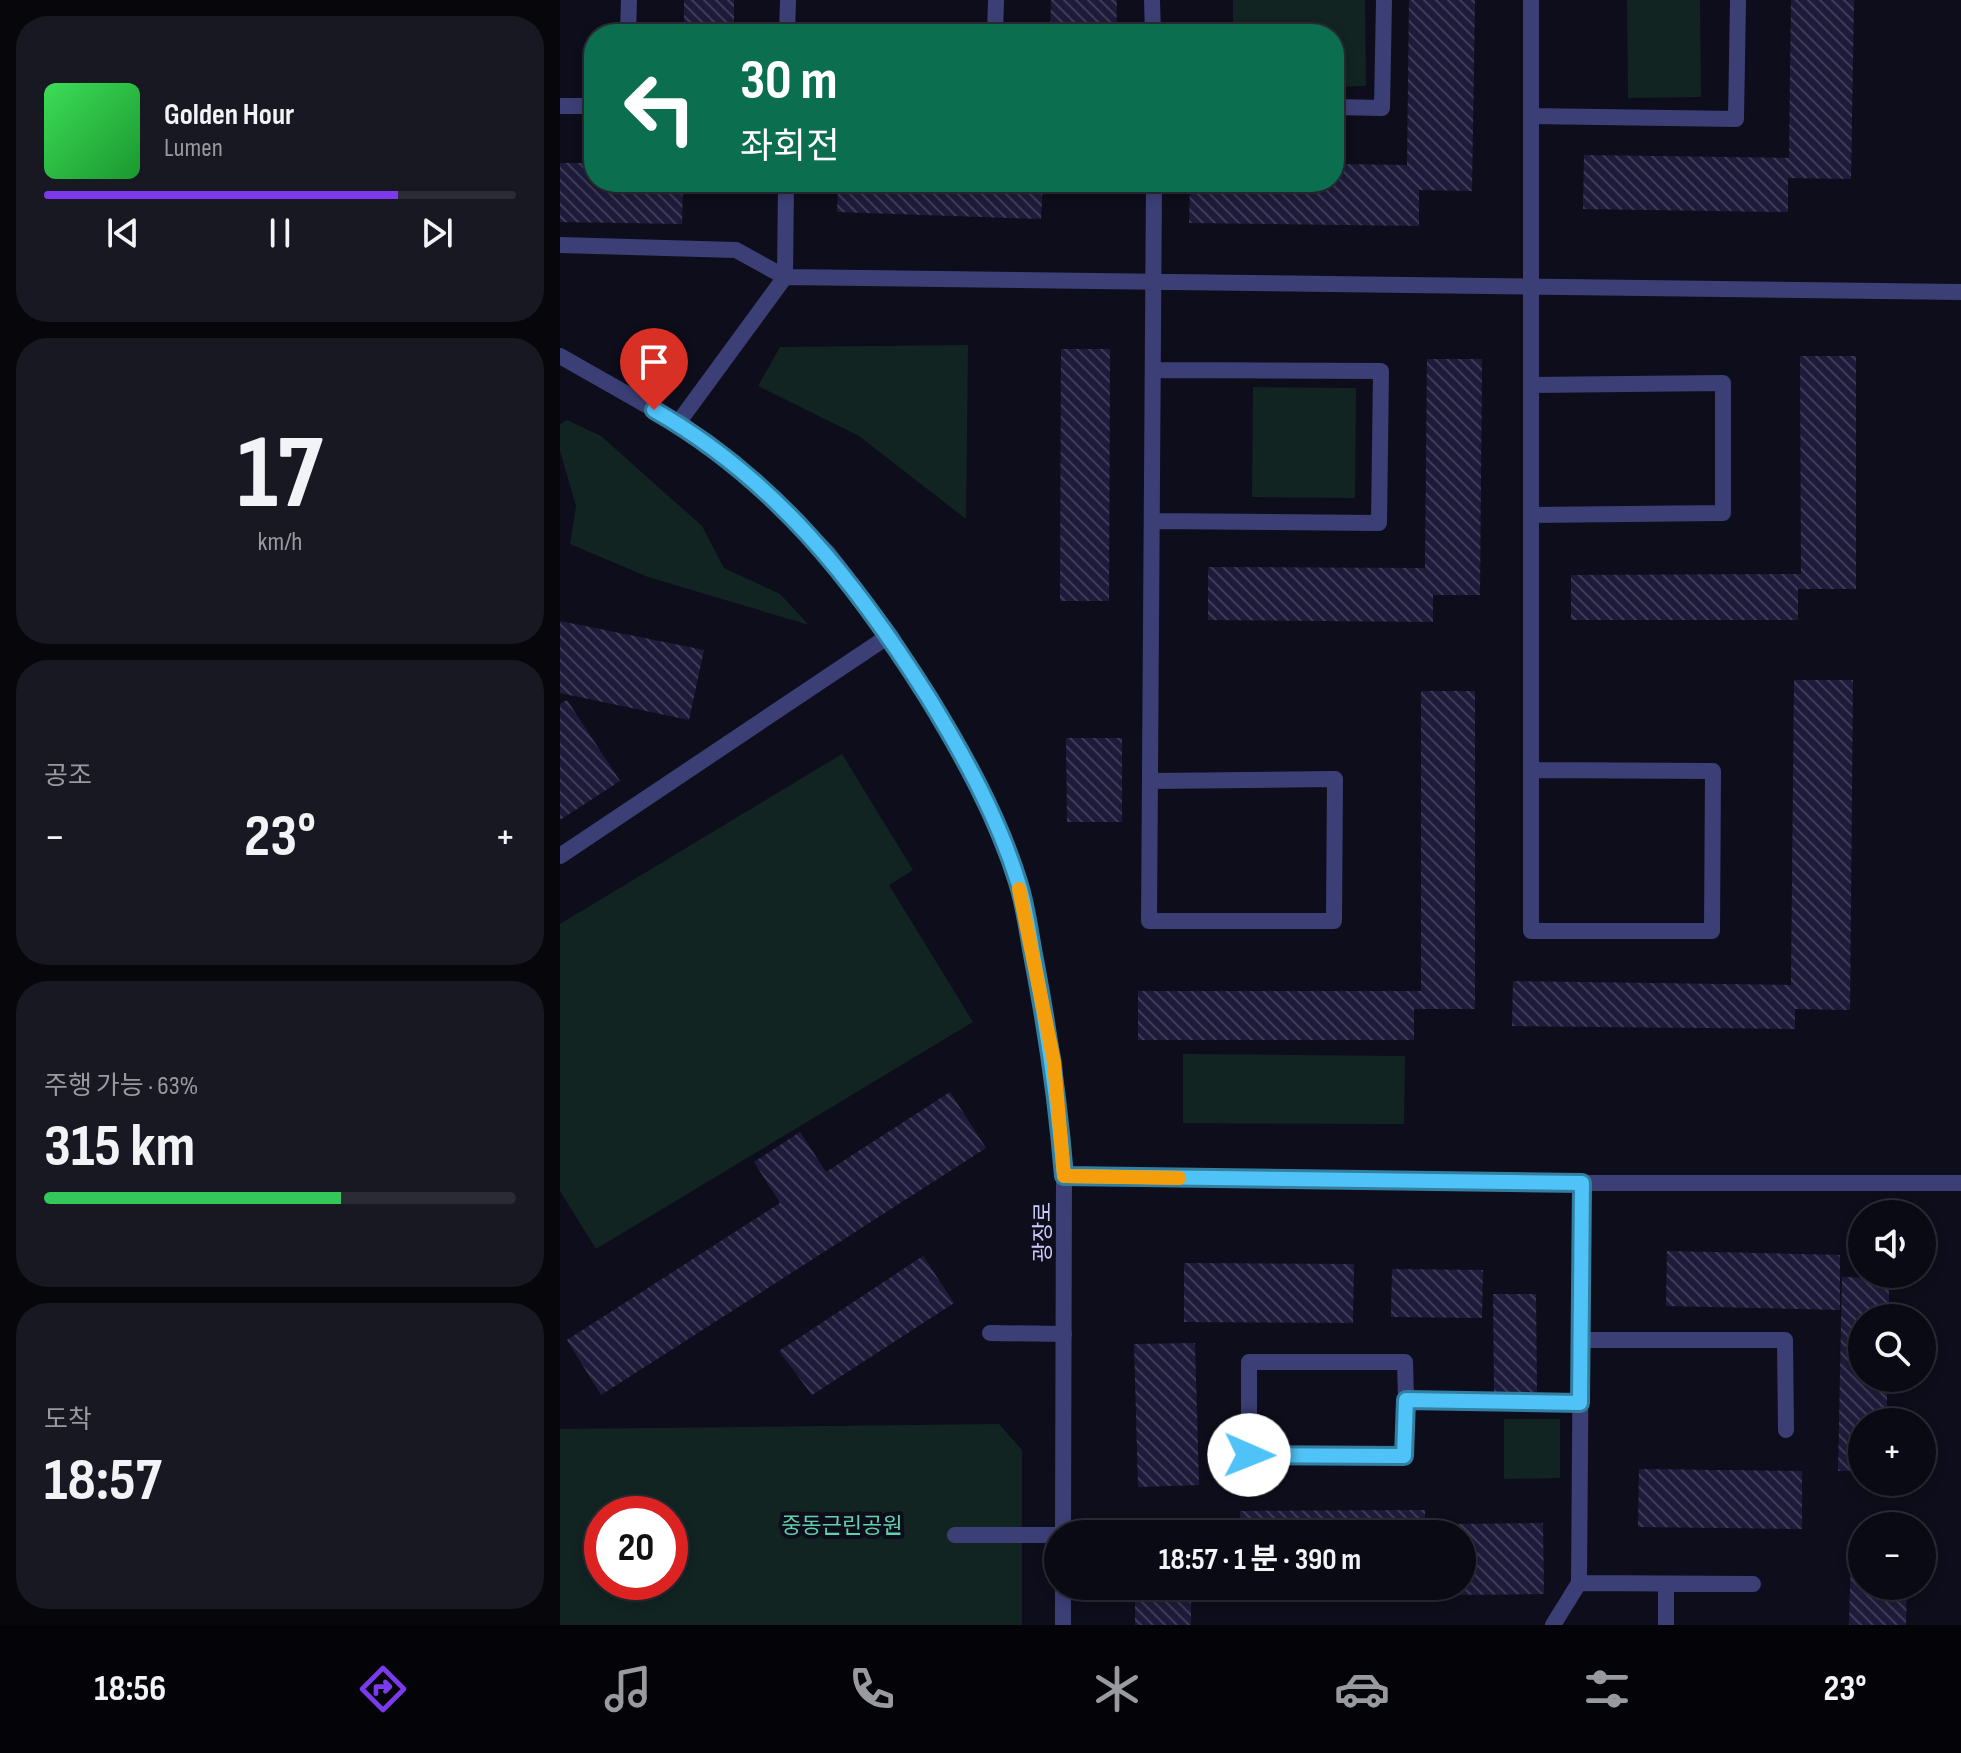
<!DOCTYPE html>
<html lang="ko">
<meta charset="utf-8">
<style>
body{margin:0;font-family:"Sofia Sans Condensed","Noto Sans KR",sans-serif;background:#181822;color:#f1f3f6;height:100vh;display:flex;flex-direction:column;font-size:30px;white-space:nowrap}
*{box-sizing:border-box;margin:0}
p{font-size:26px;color:#999aa0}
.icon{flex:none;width:44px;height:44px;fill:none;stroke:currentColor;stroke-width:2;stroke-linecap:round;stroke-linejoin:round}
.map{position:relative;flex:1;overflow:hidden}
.drawer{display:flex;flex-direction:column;gap:16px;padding:16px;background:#06060b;width:560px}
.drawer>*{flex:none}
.guide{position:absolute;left:24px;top:24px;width:760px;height:168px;border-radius:32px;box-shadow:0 4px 12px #0003,0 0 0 2px #2a2b34;background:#0b6e4f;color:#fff;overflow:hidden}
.controls{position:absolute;left:1288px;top:1200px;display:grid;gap:16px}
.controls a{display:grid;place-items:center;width:88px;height:88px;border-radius:50%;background:#0a0a14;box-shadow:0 4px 12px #0003,0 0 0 2px #2a2b34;font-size:40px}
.speed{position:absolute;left:24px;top:1496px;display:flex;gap:16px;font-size:40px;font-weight:700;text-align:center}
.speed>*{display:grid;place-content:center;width:104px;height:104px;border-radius:50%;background:#0a0a14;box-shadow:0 4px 12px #0003,0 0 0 2px #2a2b34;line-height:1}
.speed .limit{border:12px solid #d22;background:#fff;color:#111}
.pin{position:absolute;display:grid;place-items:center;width:68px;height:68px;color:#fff;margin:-82px -34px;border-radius:50% 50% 50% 0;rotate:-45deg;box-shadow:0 0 8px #0007}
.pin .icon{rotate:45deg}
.me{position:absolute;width:88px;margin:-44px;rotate:91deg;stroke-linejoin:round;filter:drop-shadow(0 0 6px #0008)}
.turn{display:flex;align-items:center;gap:28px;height:168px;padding:0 24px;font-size:36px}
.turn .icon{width:104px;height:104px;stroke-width:2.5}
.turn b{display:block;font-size:56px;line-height:68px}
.big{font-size:60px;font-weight:700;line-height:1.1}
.drawer .tile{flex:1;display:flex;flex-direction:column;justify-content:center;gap:12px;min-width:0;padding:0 28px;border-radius:32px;background:#181822}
.drawer .dial{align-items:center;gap:0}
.dial b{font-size:104px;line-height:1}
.song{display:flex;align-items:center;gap:24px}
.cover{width:96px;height:96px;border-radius:12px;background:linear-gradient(135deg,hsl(130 70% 55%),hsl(130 70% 35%))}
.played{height:8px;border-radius:4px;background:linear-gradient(90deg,#7c3aed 75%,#2a2b34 75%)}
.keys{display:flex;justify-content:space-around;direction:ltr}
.heat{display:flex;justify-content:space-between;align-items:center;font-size:44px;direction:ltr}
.charge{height:12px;border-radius:6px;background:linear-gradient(90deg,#34c759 63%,#2a2b34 0)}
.trip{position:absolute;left:484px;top:1520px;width:432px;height:80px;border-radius:40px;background:#0a0a14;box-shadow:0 4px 12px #0003,0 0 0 2px #2a2b34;font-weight:700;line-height:80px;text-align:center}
.menu{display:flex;height:128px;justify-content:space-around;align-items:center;background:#040408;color:#999aa0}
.menu .icon{width:56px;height:56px}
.menu .on{color:#7c3aed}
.menu b{font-size:36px;color:#f1f3f6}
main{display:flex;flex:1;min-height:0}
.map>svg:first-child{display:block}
</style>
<main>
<section class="drawer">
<div class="tile">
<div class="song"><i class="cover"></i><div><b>Golden Hour</b><p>Lumen</p></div></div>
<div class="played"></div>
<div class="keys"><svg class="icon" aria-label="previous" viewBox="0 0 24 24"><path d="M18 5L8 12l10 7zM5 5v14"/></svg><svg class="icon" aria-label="pause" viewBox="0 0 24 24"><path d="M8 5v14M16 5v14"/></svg><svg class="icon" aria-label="next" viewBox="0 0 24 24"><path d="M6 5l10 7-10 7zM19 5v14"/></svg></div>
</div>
<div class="tile dial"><b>17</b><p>km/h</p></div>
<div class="tile"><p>공조</p>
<div class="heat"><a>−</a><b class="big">23°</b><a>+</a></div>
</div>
<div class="tile"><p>주행 가능 · 63%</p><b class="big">315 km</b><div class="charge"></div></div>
<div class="tile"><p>도착</p><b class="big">18:57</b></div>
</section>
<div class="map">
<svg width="1401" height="1625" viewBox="0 0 1401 1625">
<defs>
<pattern id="building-back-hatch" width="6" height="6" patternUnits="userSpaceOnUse" patternTransform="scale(2)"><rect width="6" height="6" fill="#1e1b3a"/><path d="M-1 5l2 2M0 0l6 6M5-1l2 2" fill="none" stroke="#3e3b57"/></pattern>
</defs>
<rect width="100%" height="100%" fill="#0e0d1b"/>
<path fill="#112422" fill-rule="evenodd" d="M673 0H805L806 86 774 87V34H673Z
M1067 0H1140L1141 97 1068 98Z
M408 345 406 519 299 436 198 386 220 347Z
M693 387 796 388 795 498 692 497Z
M7 420 41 436 142 526 164 568 220 594 249 625 88 577 10 544 16 506 0 451V424Z
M282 754 353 870 329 885 413 1022 36 1249 0 1191V924Z
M623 1054 845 1056 844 1124 623 1123Z
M944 1419H1000V1478L944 1479Z
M439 1424 462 1450V1625H0V1429ZM42 1514H110V1582H42Z"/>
<path fill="url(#building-back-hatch)" d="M124 0H174V34H124Z
M491 0H557L556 34H490Z
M849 0H915L912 191 859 190V226L629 223 630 182H774V164L847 165Z
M1231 0H1294L1291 179 1228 178V212L1023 209 1024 155 1229 158Z
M0 163H34V182H123L122 224 0 222Z
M278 182H483L481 219 277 212Z
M501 349H550L549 601H500Z
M1240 356H1296V589H1238V620H1011V575L1241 574Z
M867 359H922L920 595H873V622L648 620V567L865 568Z
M0 621 144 650 129 720 0 693Z
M1234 680H1293L1290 1010 1235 1009V1029L952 1026 953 981 1231 985Z
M861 691H915V1009H854V1040H578V991H861Z
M7 700 60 781 0 820V704Z
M506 738H562V822H507Z
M390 1092 426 1148 41 1395 7 1340 220 1203 194 1162 240 1132 266 1172Z
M1107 1251 1280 1255V1310L1106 1306Z
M363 1256 394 1303 252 1395 219 1351Z
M624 1263 794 1264 793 1323 624 1322Z
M832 1269 923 1270 922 1318 831 1317Z
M1282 1277 1329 1278V1318H1302V1378H1327V1422H1302V1471H1278Z
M933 1294H976L977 1392 934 1393Z
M635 1343 639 1485 578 1487 574 1344Z
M1079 1469 1242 1471V1529L1078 1527Z
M865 1510V1534H680V1511Z
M983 1523 984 1594 891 1595 890 1586H902V1534H890V1524Z
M1291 1554H1302V1586H1347L1346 1625H1289Z
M575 1587H631V1625H575Z"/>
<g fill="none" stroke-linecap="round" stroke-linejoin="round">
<path stroke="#3c3f75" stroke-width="16" d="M592 0 593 34
M971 0V931H1152L1153 771 971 770
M68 34 69 0
M227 34 228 0
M435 34 436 0
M0 106H34
M774 107 822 108 824 0
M971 116 1176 119 1178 0
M0 245 176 250 225 277 1401 292
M971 385 1163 383V513L971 515
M118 423 225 277 226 182
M593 521 819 523 821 371 594 370
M590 781 775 779 774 921H589L594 182
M0 856 330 635
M1021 1340H1225L1226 1430
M846 1400 844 1456 689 1455V1362H845L846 1400 1020 1403
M395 1535H498
M1019 1583 1193 1584
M1106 1584V1625
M993 1625 1019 1583 1022 1183"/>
<path stroke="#3c3f75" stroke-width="16" d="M504 1176 1022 1183H1401
M430 1333 504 1334"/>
<path stroke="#3c3f75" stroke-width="16" d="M0 356 118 423 196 481 269 554 330 635 391 734 422 794 458 882 494 1062 504 1176 503 1534
M503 1625V1586"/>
</g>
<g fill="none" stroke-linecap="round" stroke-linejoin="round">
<defs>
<path id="route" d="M94 410C215 479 295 581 368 697 403 754 438 817 458 882 466 907 469 934 474 960 488 1033 498 1102 504 1176L1022 1183 1020 1403 846 1400 844 1456 689 1455"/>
</defs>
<use href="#route" stroke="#337fa1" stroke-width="20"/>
<use href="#route" stroke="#4fc3f7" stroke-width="14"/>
<path stroke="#f59e0b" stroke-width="14" d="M459 889 494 1062 504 1176 619 1178"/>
</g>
<g text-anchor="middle" stroke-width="8" stroke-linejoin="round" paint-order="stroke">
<g font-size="22" fill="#cdccfa" stroke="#0e0d1b">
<text transform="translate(482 1232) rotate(-90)" y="8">광장로</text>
</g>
<g font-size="22" fill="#61d1ab" stroke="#0e0d1b">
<text x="282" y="1533">중동근린공원</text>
</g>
</g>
</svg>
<div class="controls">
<a><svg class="icon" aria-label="sound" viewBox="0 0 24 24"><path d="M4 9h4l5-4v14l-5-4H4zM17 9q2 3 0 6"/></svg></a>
<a><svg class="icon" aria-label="search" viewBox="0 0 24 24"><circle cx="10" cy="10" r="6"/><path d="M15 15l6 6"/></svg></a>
<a>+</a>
<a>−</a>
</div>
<div class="speed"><div class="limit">20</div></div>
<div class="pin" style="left:94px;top:410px;background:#d93025"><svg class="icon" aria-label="arrive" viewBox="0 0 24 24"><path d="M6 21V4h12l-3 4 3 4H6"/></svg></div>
<svg class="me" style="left:689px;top:1455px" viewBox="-20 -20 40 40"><circle r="19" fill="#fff"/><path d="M0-13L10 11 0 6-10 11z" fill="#4fc3f7"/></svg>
<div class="trip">18:57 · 1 분 · 390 m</div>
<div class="guide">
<div class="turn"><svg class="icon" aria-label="left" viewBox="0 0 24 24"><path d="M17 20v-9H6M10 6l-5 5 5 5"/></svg><div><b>30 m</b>좌회전</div></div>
</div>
</div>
</main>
<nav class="menu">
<b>18:56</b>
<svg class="icon on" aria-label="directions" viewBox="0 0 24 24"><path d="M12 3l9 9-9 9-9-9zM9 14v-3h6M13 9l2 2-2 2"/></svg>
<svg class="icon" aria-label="music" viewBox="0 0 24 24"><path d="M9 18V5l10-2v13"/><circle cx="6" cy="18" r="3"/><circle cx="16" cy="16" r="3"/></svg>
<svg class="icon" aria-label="phone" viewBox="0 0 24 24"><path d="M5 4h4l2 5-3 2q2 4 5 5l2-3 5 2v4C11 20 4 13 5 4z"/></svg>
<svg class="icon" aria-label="climate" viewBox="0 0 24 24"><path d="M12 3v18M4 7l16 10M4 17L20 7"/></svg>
<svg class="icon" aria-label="car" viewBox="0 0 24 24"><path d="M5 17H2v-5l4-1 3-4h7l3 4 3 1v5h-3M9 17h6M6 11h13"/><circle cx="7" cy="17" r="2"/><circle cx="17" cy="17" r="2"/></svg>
<svg class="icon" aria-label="filters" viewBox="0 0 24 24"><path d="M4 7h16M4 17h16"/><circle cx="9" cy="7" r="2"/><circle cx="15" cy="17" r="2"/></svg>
<b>23°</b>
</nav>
